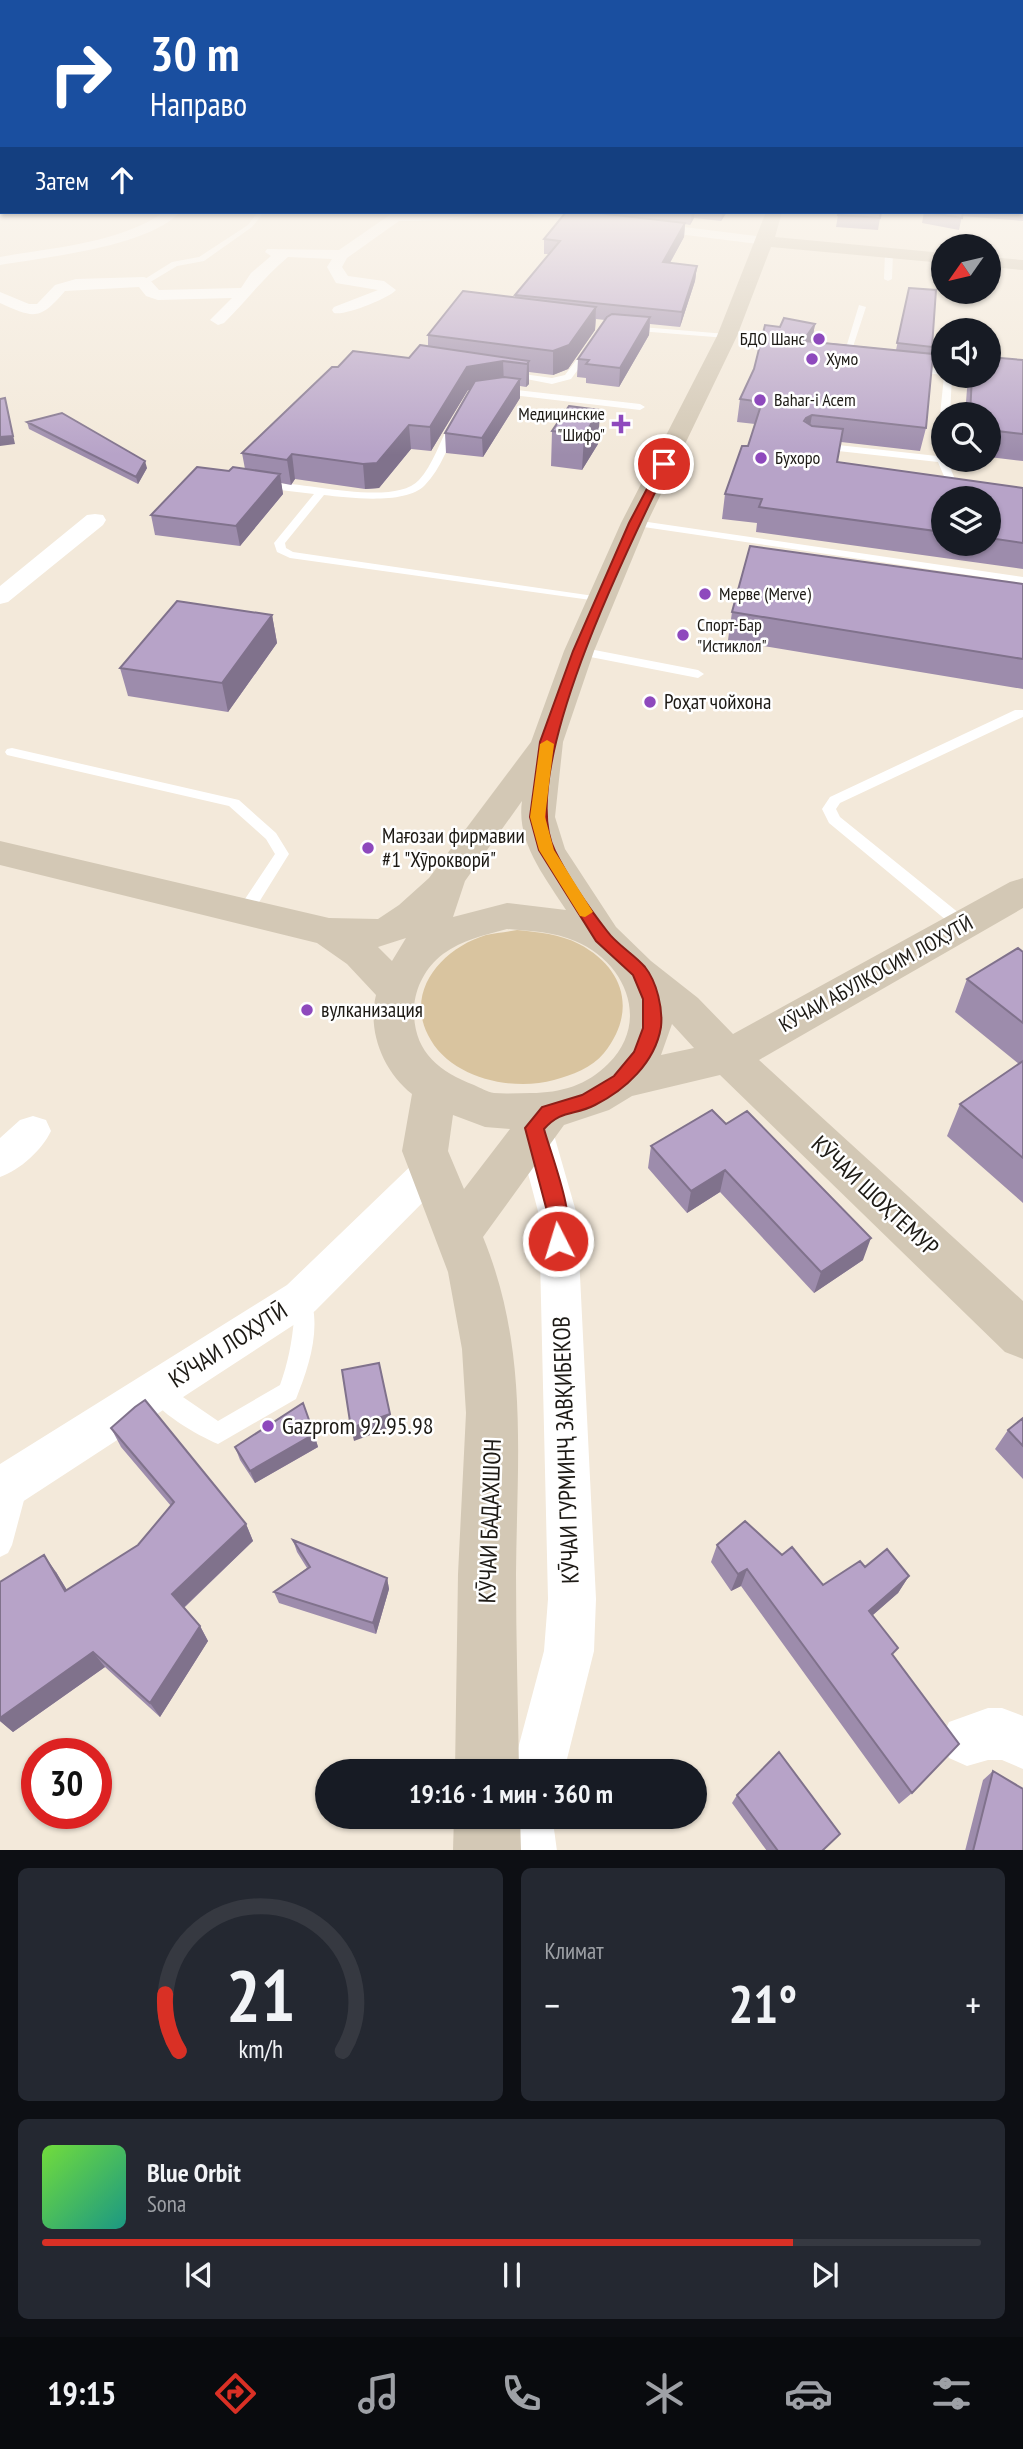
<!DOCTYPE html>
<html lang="ru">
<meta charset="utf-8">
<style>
body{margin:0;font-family:"PT Sans Narrow",sans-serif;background:#242831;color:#f1f3f6;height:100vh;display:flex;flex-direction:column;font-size:26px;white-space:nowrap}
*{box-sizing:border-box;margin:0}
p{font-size:23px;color:#9ea1a6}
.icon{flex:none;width:38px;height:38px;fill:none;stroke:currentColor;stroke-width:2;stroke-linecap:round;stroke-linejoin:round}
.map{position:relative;height:1850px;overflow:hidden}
.side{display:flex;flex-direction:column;gap:18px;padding:18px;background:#0d0f14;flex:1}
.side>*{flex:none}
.hud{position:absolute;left:0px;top:0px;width:1024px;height:214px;box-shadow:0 2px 5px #0004;background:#1a4fa0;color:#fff;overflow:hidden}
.needle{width:46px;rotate:236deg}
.fabs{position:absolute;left:931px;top:234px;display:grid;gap:14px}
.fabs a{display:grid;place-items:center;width:70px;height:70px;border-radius:50%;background:#171b24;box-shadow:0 2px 5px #0004;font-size:35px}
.speed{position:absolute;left:21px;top:1738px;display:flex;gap:14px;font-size:35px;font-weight:700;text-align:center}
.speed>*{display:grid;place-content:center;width:91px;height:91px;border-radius:50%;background:#171b24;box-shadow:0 2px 5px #0004;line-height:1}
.speed .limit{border:10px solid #d22;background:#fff;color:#111}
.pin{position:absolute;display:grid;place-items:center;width:60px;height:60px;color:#fff;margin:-30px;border:4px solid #fff;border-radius:50%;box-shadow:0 2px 7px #0007}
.me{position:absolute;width:77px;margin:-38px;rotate:355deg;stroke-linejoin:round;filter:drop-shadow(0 0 5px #0008)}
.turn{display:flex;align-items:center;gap:24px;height:147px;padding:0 35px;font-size:32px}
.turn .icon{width:91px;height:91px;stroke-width:2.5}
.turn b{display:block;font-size:49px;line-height:60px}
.then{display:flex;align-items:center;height:66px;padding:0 35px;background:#0003;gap:14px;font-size:26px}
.big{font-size:52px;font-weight:700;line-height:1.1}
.side .widget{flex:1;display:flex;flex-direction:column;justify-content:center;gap:10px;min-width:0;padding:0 24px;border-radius:10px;background:#242831}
.side .dial{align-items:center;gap:0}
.dial svg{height:182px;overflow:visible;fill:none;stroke:#363941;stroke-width:7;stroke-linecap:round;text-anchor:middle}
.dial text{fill:#f1f3f6;stroke:none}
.song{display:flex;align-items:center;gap:21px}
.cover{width:84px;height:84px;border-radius:10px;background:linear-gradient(135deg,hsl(100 70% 55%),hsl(170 70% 35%))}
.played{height:7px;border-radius:4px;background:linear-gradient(90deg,#d93025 80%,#363941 80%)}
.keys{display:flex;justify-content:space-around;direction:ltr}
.heat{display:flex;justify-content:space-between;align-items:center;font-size:38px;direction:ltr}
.side .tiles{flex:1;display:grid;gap:18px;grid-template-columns:1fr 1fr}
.widget:last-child{grid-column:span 2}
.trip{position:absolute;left:315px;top:1759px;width:392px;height:70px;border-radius:35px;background:#171b24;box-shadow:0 2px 5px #0004;font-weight:700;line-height:70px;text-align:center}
.dock{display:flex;height:112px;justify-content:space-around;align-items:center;background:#090b0e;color:#9ea1a6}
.dock .icon{width:49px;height:49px}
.dock .current{color:#d93025}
.dock b{font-size:32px;color:#f1f3f6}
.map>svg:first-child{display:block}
</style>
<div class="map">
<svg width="1023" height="1851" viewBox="0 0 1023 1851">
<rect width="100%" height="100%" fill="#f3e9da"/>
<path fill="#d9c49f" d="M517 930C538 932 560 934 579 944 625 968 637 1012 604 1053 592 1068 572 1075 554 1080 512 1092 449 1078 428 1035 405 990 443 948 486 935 495 933 507 932 517 930Z"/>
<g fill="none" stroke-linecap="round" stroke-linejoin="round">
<path fill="#fff" fill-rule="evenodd" d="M258 212H264L252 227 204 261 177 266 147 284 140 282 172 262 199 257 248 225Z
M889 251 893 253 892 279 888 281 884 279 885 253Z
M859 305 866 307 848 362 841 364Z
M629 326 727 334 731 336 727 338 626 330V326Z
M587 346 594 348 571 379 552 384 505 375 509 372 552 378 565 375Z
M911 366 943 369V375L908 371V367Z
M944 376H952L950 415H943V417L940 415Z
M499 388 640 404 645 407 640 410 496 393 494 391Z
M455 420 460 423C449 443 441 469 425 485 406 505 350 498 324 495L285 543 286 548 293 552 601 597 605 598V602L290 558 277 552 274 543 314 494 263 488 259 487V483C295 478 392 509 419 480 433 465 440 441 450 423Z
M943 435V460H947L959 489 965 490V494L951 493 938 462 820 449 815 446 820 443 937 456 938 438Z
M634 520 1023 577V583L630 525 629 523Z
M579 647 698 670 704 674 698 678 575 654 573 651Z
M1015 710H1023V717L840 803 836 809 840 817 970 922 972 926 964 932 958 930 829 823 822 809 830 797Z
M12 748 239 800 276 833 289 854 251 915H239L237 911 275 854 266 839 229 806 7 755 5 752 7 749Z
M301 1289 308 1291C323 1325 309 1367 296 1399L218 1444C197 1435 156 1412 147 1391L150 1384 158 1380 218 1421 280 1385C288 1363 292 1342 294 1319 295 1308 289 1301 294 1291Z
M16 1478 24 1481 27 1489 12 1545 8 1553 0 1557V1505L8 1481Z"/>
<path fill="#fff" fill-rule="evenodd" d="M164 212H180C148 247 46 257 0 265V257C54 247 118 244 164 212Z
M477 212 475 215 445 220 399 221 347 258 342 267 348 276 384 281 396 290C389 298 345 316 334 313L332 310 334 307 378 290 336 283 327 267 332 259 288 257C264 277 246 301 224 323L218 325 210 320 232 298 158 300 146 296 139 287 65 291C40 320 35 319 0 303V292L29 304H37L55 285 76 279 144 277 149 279 159 290 241 288 251 273 271 256 265 252 267 249 339 250 391 214Z
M527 212H564L765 237 772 241 765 245 534 216Z
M95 514 103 515 106 520 103 525 8 602 0 604V586L87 515Z
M534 1113 547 1117 552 1128 577 1215 596 1599 594 1651 564 1771H512L544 1651 548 1599 539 1215 516 1128 521 1117Z
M33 1116 46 1120 51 1131C42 1150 20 1170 0 1177V1138L20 1120Z
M432 1153 445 1158 451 1169 445 1180 315 1311 16 1506 0 1513V1464L287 1285 419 1158Z
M988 1708H1002L1023 1716V1769L1002 1760H988L967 1766 949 1758 941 1740 949 1722Z
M502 1816H556L554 1829 557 1851H502L500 1829Z"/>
<path fill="#d3c8b5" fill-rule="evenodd" d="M766 212H782L775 237 943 253V263L771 247 737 336 647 523 594 651 563 742 555 817 565 849 616 927 651 961 698 998 733 1034 1010 882 1023 878V908L759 1060 1023 1301V1359L1005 1352 720 1075 632 1096 609 1110 564 1125 483 1237C529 1349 517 1456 516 1574 516 1639 518 1705 519 1771H455L458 1574 466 1413 462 1349 448 1272 402 1151 412 1094C383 1071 367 1031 376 995L347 964 317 943 0 865V841L329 918 378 919 399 905 429 878 531 742 564 651 621 523 717 336ZM522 801C516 842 545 877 566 910L507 903 453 917 465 881ZM507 929C530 931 554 932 575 941 626 962 651 1022 608 1064 587 1085 561 1093 531 1093 519 1093 506 1094 494 1093 487 1092 481 1088 474 1085 438 1071 413 1051 414 1009 415 987 426 967 443 954 462 940 485 935 507 929ZM406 938 392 961 378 947ZM672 1024 694 1048 661 1055ZM453 1115 485 1127 510 1129 464 1189 448 1151Z
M989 257 1023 260V270L989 267Z
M454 1816H520L521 1851H453Z"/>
</g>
<path fill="#9d8cac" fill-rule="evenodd" d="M1022 196H1023V221L962 216 959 230 922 223 924 212H1022Z
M566 212H727L721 221 694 218 690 225 685 224 684 237 670 263 697 266 695 281 680 327 650 324 649 335 619 387 586 383V378L577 377 578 359 605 320 596 319 595 330 568 369 553 375 529 372V384L526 387 520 386V398L483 457 446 453 445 433 470 390H468L431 451 411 449 379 488 365 489 295 479 291 485 281 483 283 494 240 546 155 535 151 515 229 471 245 469 242 453 338 367 409 358 428 346V335L515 298V295L549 254H544V239Z
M881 212 878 230 836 227 838 215Z
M909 288 932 347 931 354 926 428 920 451 841 442 837 462 1023 488V569L756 532 757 523 722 519 725 494 748 446 755 424 737 422 740 399 780 327 815 324 812 341 896 350ZM943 499H989V544H943Z
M1023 360V461L989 457V415H965L968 376H989Z
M600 410 598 444 582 470 551 466 552 431Z
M27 422 147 468 138 484 29 429Z
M1023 584V689L728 640 732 612Z
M272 615 277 643 228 712 128 696 120 668Z
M1023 952V1203L947 1136 960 1104 1019 1064 955 1012 967 979Z
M712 1110 863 1260 814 1293 720 1192 687 1213 648 1168 651 1146Z
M1023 1418V1479L995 1449 1008 1430Z
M111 1428 246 1524 253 1541 184 1608 200 1626 208 1641 160 1717 105 1667 13 1732 0 1721V1718L56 1572 67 1590 138 1545 171 1506 121 1447Z
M314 1434 318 1447 255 1483 240 1460 235 1447Z
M293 1540 387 1578 389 1589 376 1634 279 1603 274 1592 307 1568 297 1552Z
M717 1545 782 1555 823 1585 865 1567 909 1576 898 1593 873 1615 912 1793 899 1804 741 1586 731 1591 711 1562Z
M993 1771 1023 1851H965L983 1780Z
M737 1795 823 1851H767L732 1803Z"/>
<path fill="#80728c" d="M692 212H695L694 218 690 225Z
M722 212H727L721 221Z
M685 223 684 237 662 277 663 262Z
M697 266 695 281 680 327 682 312Z
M596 307 595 330 568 369 553 375V351Z
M650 317 649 335 619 387 620 368Z
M815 324 811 346 803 341Z
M503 361 504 384 468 390 431 451 430 427 467 367Z
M529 361V384L526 387 527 364Z
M520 379V398L483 457 482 438Z
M5 398 15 444 0 446V437Z
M600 410 598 444 582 470 584 435Z
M812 415 808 438 801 445 806 418Z
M409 425 411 449 379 488 365 489 363 464Z
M292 454 295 479 291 485 287 460Z
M145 461 147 468 138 484 136 477Z
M280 474 283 494 240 546 236 526Z
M272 615 277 643 228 712 222 683Z
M725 1170 720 1192 687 1213 691 1191Z
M871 1238 863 1260 814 1293 821 1272Z
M390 1414 392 1427 354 1441 351 1428Z
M314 1434 318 1447 255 1483 250 1471Z
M246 1524 253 1541 181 1610 172 1594Z
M44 1555 56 1572 77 1607 65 1591Z
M747 1569 741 1586 731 1591 738 1574Z
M909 1576 898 1593 859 1627 869 1611Z
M387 1578 389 1589 376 1634 373 1623Z
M200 1626 208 1641 160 1717 150 1703Z
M93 1652 105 1667 13 1732 0 1721V1718Z"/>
<path fill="#b7a3c8" stroke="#80728c" stroke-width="2" d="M566 212H589L685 223 663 262 697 266 682 312 515 295 560 241 544 239Z
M839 212H881L880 218 838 215Z
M926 212H963L962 218Z
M909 288 936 290 932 347 897 343Z
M463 291 596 307 569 345 553 351 428 335Z
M612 314 650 317 620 368 586 364 589 360 578 359 607 317Z
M784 318 815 324 803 341 933 354 926 428 812 415 806 418 804 421 812 426 843 429 837 462 1023 488V543L989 538V499H943V532L759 507 762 499 725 494 742 446H748L762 402 740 399 754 369 765 325 780 327Z
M420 345 529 361 527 364 503 361 467 367 430 427 409 425 377 463 363 464 292 454 287 460 242 453 332 367H338L353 351 409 358Z
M989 357 1023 360V434L989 430V415H970L972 376H989Z
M504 377 520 379 482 438 445 433 475 381Z
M5 398 13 436 0 437V399Z
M569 406 600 410 584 435 552 431Z
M62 413 145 461 136 477 27 422Z
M197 467 229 471 233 467 280 474 236 526 151 515Z
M750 546 1023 584V659L732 612Z
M177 601 272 615 222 683 120 668Z
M1018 948 1023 952V1023L967 979Z
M1023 1061V1158L960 1104Z
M712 1110 726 1124 747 1111 871 1238 821 1272 725 1170 691 1191 651 1146Z
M379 1363 390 1414 351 1428 342 1370Z
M145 1400 246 1524 172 1594 200 1626 150 1703 93 1652 0 1718V1582L44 1555 65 1591 138 1545 174 1502 111 1428 135 1407Z
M303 1403 314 1434 250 1471 235 1447Z
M1023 1418V1446L1008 1430Z
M745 1521 782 1555 792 1547 823 1585 860 1561 865 1567 887 1549 909 1576 869 1611 898 1648 892 1654 959 1744 912 1793 747 1569 738 1574 717 1545Z
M293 1540 387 1578 373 1623 274 1592 310 1567Z
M779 1752 840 1834 822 1851H778L737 1795Z
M993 1771 1023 1789V1851H973Z"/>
<linearGradient id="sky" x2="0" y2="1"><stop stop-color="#93acbc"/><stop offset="0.43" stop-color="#faf5ee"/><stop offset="1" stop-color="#faf5ee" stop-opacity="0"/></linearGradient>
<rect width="1023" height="455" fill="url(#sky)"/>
<path fill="#d93025" stroke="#8d1f18" stroke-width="2" d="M661 462 669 464C631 541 515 773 555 851 568 877 589 908 607 931 617 945 634 954 645 967 657 982 663 1009 661 1027 655 1063 625 1090 595 1105 574 1116 562 1109 544 1129 552 1158 578 1221 565 1247L558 1250 551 1247 548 1241V1215L525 1128 542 1107 582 1095 614 1076 634 1052 643 1028V999L633 975 596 941 539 850 530 817 540 742 573 651 629 523Z"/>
<path fill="#f59e0b" d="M547 740 554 744 545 817 554 850 593 912 585 917 580 916 539 850 530 817 540 744Z"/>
<g fill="#8e49bd" stroke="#fff" stroke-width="2.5">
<circle cx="819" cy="339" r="7"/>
<circle cx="812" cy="359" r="7"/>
<circle cx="760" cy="400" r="7"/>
<path d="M617.5 413.5h7v7h7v7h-7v7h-7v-7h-7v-7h7z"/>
<circle cx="761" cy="458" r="7"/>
<circle cx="705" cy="594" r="7"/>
<circle cx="683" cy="635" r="7"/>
<circle cx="650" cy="702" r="7"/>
<circle cx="368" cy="848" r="7"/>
<circle cx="307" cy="1010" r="7"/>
<circle cx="268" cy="1426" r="7"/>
</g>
<g text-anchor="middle" stroke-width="5" stroke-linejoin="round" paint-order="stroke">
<g font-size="18" fill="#1d1a15" stroke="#fff" text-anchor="start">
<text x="805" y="345" text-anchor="end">БДО Шанс</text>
<text x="826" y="365">Хумо</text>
<text x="774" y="406">Bahar-i Acem</text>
<text x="605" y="420" text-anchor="end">Медицинские<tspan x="605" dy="21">"Шифо"</tspan></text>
<text x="775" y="464">Бухоро</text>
<text x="719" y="600">Мерве (Merve)</text>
<text x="697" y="631">Спорт-Бар<tspan x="697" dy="21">"Истиклол"</tspan></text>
</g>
<g font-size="21" fill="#1d1a15" stroke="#fff" text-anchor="start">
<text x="664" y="709">Роҳат чойхона</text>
<text x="382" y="843">Мағозаи фирмавии<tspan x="382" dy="24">#1 "Хӯрокворӣ"</tspan></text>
<text x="321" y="1017">вулканизация</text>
</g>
<g font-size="21" fill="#1d1a15" stroke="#fff">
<text transform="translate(876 974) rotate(-29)" y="7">КӮЧАИ АБУЛҚОСИМ ЛОҲУТӢ</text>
</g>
<g font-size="24" fill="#1d1a15" stroke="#fff">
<text transform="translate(875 1196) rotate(43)" y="8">КӮЧАИ ШОҲТЕМУР</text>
<text transform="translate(228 1345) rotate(-33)" y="8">КӮЧАИ ЛОҲУТӢ</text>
<text transform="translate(566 1450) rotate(-92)" y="8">КӮЧАИ ГУРМИНҶ ЗАВҚИБЕКОВ</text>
<text transform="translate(490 1521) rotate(-88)" y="8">КӮЧАИ БАДАХШОН</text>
</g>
<g font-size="24" fill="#1d1a15" stroke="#fff" text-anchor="start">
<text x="282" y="1434">Gazprom 92.95.98</text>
</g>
</g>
</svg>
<div class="fabs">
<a><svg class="needle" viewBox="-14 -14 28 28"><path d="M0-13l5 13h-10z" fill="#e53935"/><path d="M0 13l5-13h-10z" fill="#9ea1a6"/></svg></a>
<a><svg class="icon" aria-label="sound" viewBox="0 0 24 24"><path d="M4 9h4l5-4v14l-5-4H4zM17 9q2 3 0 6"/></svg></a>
<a><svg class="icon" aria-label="search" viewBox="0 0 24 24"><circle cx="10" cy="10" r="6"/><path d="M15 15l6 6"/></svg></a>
<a><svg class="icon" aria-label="layers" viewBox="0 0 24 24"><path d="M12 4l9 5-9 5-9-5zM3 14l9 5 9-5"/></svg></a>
</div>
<div class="speed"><div class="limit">30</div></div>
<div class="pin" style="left:664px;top:464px;background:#d93025"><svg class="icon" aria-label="arrive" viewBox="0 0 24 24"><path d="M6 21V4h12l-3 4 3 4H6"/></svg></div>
<svg class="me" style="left:558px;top:1241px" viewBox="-20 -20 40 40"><circle r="17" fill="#d93025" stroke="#fff" stroke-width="3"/><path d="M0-11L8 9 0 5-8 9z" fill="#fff"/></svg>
<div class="trip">19:16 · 1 мин · 360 m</div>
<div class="hud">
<div class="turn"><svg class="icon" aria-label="right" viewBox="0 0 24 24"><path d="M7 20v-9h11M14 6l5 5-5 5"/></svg><div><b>30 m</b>Направо</div></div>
<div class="then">Затем<svg class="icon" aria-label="ahead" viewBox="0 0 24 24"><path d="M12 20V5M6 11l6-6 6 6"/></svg></div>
</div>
</div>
<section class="side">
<div class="tiles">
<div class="widget dial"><svg viewBox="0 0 100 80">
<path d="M14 69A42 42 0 1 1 86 69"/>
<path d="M14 69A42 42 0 0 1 8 44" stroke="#d93025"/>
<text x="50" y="56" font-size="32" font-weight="700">21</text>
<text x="50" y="72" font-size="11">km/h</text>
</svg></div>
<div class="widget"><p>Климат</p>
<div class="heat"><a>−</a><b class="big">21°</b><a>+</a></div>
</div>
<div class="widget">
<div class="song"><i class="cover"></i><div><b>Blue Orbit</b><p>Sona</p></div></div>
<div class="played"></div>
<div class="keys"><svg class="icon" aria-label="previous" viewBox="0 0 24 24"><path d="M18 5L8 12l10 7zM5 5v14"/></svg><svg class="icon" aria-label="pause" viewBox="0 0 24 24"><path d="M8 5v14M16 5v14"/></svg><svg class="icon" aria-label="next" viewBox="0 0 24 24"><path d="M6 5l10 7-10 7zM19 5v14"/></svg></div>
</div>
</div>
</section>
<nav class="dock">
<b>19:15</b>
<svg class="icon current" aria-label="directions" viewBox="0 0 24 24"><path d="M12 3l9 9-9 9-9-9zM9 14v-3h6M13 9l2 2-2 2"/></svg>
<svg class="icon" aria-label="music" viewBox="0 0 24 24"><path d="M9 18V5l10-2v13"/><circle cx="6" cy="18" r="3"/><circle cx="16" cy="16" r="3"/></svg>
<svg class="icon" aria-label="phone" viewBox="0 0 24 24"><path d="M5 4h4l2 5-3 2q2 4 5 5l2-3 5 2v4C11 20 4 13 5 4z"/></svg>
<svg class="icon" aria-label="climate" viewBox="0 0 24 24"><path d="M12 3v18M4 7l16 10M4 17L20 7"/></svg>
<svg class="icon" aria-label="car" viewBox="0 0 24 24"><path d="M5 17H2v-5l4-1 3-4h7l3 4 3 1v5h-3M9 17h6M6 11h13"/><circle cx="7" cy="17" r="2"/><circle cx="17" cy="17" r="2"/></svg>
<svg class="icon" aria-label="filters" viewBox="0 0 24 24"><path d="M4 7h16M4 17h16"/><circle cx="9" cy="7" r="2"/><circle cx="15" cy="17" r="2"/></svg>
</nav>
